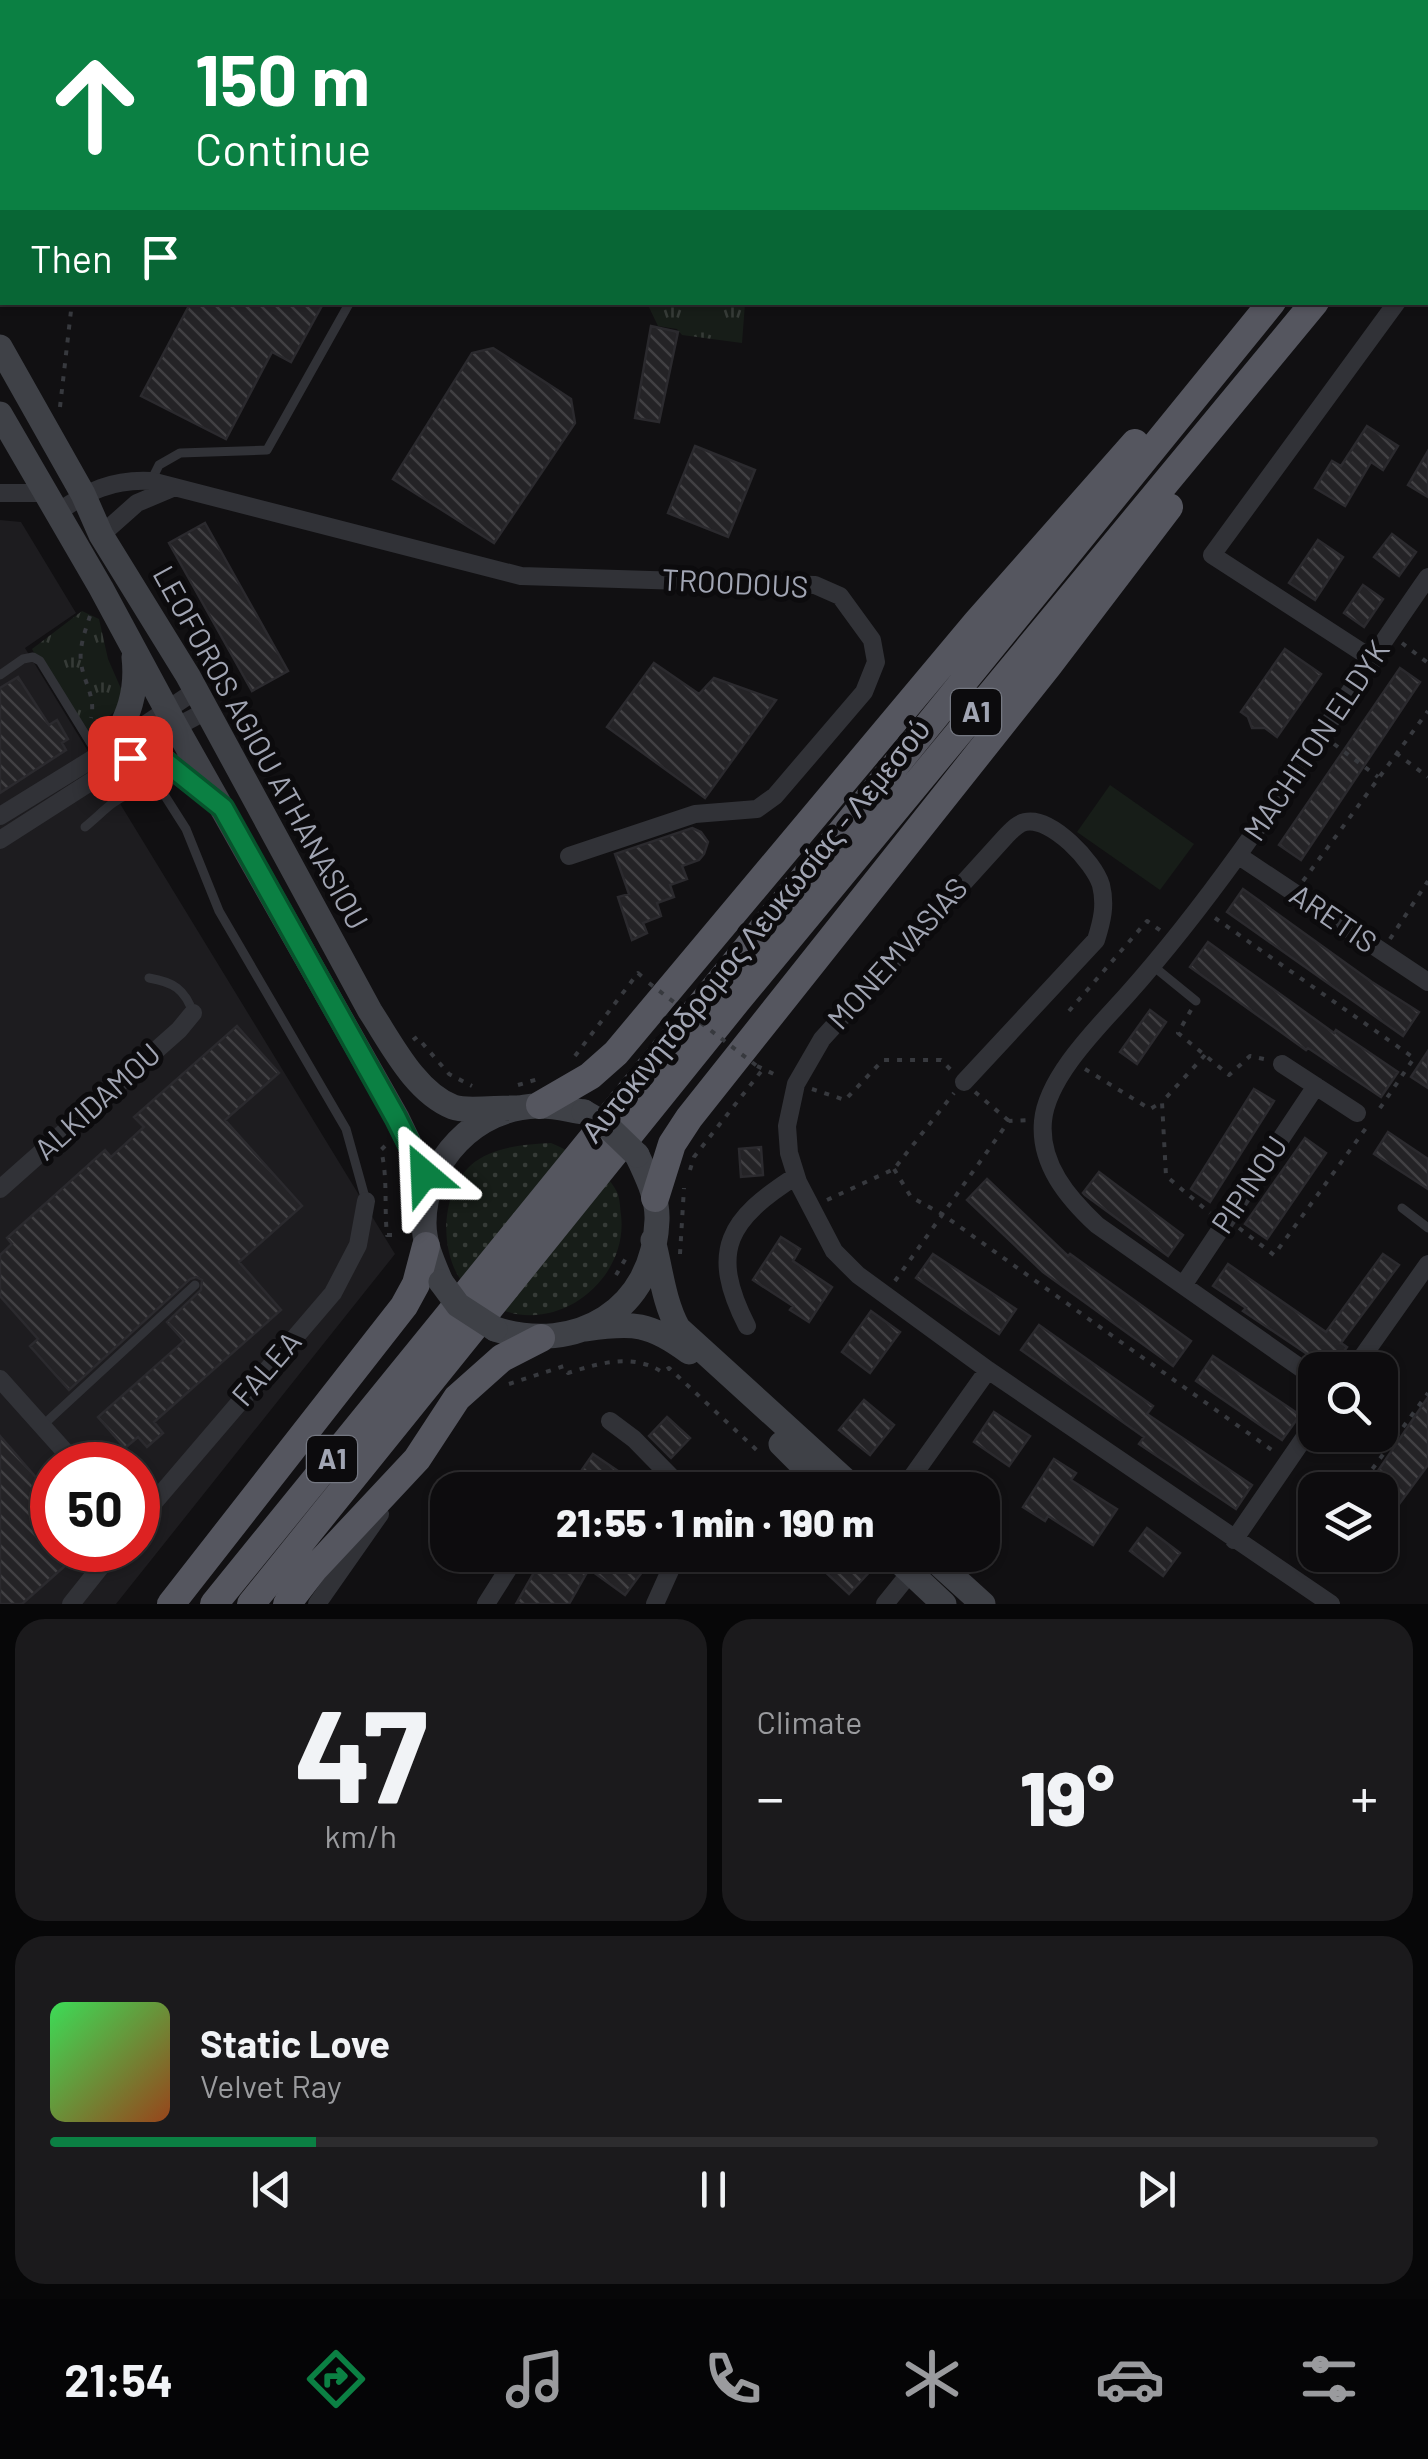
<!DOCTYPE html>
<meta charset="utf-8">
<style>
body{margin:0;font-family:Barlow,sans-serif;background:#1b1a1c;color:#f1f3f6;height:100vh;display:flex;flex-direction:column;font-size:38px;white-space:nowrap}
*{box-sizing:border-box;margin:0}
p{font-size:32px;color:#9a9b9e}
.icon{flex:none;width:55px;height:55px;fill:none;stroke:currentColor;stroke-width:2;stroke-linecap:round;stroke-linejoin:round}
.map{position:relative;height:1604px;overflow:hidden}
.details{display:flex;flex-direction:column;gap:15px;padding:15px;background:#070708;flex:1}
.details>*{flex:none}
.banner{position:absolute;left:0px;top:0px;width:1430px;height:305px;box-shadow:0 2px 8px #0004,0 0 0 2px #2d2c2e;background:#0b8043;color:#fff;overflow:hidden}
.controls{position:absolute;left:1298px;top:1352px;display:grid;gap:20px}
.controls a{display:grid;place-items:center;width:100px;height:100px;border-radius:20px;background:#0d0c0e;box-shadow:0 2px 8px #0004,0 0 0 2px #2d2c2e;font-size:50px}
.speed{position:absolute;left:30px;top:1442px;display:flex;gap:20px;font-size:50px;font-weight:700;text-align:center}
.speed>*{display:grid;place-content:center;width:130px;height:130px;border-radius:50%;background:#0d0c0e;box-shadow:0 2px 8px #0004,0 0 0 2px #2d2c2e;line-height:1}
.speed .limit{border:15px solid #d22;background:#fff;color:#111}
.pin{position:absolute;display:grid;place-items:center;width:85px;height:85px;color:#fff;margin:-42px;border-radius:20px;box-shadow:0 5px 15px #0006}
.me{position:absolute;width:110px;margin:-55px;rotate:334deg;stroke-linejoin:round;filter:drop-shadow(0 0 8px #0008)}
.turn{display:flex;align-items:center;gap:35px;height:210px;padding:0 30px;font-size:45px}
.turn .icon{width:130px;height:130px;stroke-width:2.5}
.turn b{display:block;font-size:70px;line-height:85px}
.then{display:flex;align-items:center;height:95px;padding:0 30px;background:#0003;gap:20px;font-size:38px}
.big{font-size:75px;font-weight:800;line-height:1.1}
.details .tile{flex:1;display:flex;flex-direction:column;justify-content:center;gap:15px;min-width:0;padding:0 35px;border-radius:30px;background:#1b1a1c}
.details .dial{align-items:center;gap:0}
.dial b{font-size:130px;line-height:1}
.song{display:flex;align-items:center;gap:30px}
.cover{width:120px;height:120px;border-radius:15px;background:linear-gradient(135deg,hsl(130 70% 55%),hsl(20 70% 35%))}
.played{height:10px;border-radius:5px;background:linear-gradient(90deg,#0b8043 20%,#2d2c2e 20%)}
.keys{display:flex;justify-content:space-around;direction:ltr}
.heat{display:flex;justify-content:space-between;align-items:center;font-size:55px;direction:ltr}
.details .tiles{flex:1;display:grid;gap:15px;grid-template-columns:1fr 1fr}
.tile:last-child{grid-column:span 2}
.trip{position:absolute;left:430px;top:1472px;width:570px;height:100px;border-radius:30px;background:#0d0c0e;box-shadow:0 2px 8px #0004,0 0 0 2px #2d2c2e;font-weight:800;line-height:100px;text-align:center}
.tab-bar{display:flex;height:160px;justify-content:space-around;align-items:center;background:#050506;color:#9a9b9e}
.tab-bar .icon{width:70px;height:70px}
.tab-bar .active{color:#0b8043}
.tab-bar b{font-size:45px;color:#f1f3f6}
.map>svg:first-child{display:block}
</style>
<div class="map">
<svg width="1428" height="1604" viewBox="0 0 1428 1604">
<defs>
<pattern id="grass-dots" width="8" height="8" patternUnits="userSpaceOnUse" patternTransform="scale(2.5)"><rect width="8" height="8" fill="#171d18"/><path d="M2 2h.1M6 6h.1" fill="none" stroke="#363b37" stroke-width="1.8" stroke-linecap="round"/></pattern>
<pattern id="park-tufts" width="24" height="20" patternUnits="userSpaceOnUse" patternTransform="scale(2.5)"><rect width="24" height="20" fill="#171d18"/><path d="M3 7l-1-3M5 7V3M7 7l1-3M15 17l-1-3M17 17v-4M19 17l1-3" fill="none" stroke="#363b37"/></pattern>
<pattern id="building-back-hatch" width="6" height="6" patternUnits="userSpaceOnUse" patternTransform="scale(2.5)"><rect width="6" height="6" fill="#242326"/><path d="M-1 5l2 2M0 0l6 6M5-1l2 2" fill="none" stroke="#414043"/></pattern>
</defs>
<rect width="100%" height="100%" fill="#111012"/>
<path fill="#1d1c1f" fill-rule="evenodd" d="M0 520 21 522 76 613 25 648 395 1254 116 1604H0ZM52 1465H138V1550H52Z"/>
<path fill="url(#grass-dots)" d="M551 1143C572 1152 607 1170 617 1192 620 1198 620 1208 621 1215 629 1280 556 1337 495 1307 481 1299 463 1287 456 1272 440 1240 443 1191 471 1165 491 1147 526 1144 551 1143Z"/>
<path fill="url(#park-tufts)" d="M647 303H745L742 343 682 335 677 329 658 326Z
M82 611 99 619 108 659 122 691 116 710 83 739 32 649Z"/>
<path fill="#171d18" d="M1110 785 1194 844 1160 890 1077 832Z"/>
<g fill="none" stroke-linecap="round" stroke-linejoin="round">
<path stroke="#272e36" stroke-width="5" d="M734 0 739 2
M1120 2 1123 0"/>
</g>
<path fill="url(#building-back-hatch)" stroke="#2b2a2e" stroke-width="2.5" d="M191 302H324L291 362 272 352 226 439 141 396Z
M651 326 678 332 659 422 635 418Z
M493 348 571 399 575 423 494 543 393 479 472 353Z
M1367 426 1398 446 1383 470 1371 462 1345 506 1315 488 1332 461 1341 466Z
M695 446 755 470 728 537 668 513Z
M1428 451V497L1408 485Z
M205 523 288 671 252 691 169 543Z
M1392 534 1416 552 1399 576 1374 557Z
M1318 540 1343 557 1315 600 1289 583Z
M1363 585 1383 599 1364 627 1344 613Z
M1285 649 1321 674 1277 737 1265 728H1252L1248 717 1241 712Z
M654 663 699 694 714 678 776 700 705 798 607 727Z
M1400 668 1420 682 1301 860 1279 845Z
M18 677 49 725 57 720 68 739 62 743 66 750 0 793V688Z
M692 828 701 832 708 842 704 854 699 860 682 866 687 879 670 885 674 897 657 903 661 916 643 923 647 933 632 940 618 897 629 894 615 854Z
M1243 889 1372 982 1419 1012 1403 1036 1227 912Z
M1208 942 1334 1033 1336 1030 1398 1072 1381 1097 1308 1048 1306 1050 1190 967Z
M1150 1010 1166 1022 1137 1064 1120 1052Z
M237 1026 279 1073 225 1120 302 1206 239 1262 281 1310 154 1422 163 1433 147 1447 138 1437 125 1448 98 1417 184 1341 167 1322 201 1290 202 1280 196 1277 190 1279 69 1390 30 1346 38 1339 0 1296V1255L12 1244 7 1238 64 1187 105 1150 111 1157 144 1127 134 1117Z
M1428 1051V1088L1411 1077Z
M1254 1089 1274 1101 1210 1202 1191 1189Z
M1388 1132 1428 1159V1189L1374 1154Z
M1305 1138 1326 1153 1267 1239 1245 1224Z
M761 1147 763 1175 741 1177 739 1149Z
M1099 1172 1183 1235 1168 1256 1085 1195 1083 1193Z
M987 1179 1068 1256 1070 1254 1191 1341 1173 1366 1043 1272 967 1200Z
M781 1237 800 1249 793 1261 832 1287 809 1322 790 1310 793 1306 753 1280Z
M933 1254 1016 1309 999 1334 916 1278Z
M1383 1254 1399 1265 1341 1343 1347 1347 1331 1370 1243 1311 1246 1308 1213 1286 1228 1264 1326 1332Z
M871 1311 900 1332 870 1373 842 1352Z
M1039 1325 1153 1406 1147 1414 1252 1485 1236 1509 1139 1444 1144 1437 1021 1350Z
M1213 1356 1300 1415 1282 1440 1196 1381Z
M1428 1397V1465L1380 1530V1490H1365Z
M864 1400 894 1425 870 1455 839 1430Z
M994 1412 1030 1436 1009 1466 974 1442Z
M667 1417 690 1438 671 1458 649 1436Z
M0 1436 52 1496V1550H83L22 1604H0Z
M593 1454 646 1490H568Z
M1054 1459 1076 1473 1071 1480 1117 1509 1093 1545 1048 1516 1045 1521 1023 1507Z
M1147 1528 1180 1553 1163 1576 1130 1551Z
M544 1555H636L648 1564 625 1595 589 1569 569 1604H516Z
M807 1555H859L873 1568 849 1594Z"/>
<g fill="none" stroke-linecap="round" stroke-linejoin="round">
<path stroke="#37393e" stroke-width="4" stroke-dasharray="5 8" stroke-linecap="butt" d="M60 407 72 302
M90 616C85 631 79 647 81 663 84 683 96 697 91 718
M1402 643 1428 663
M1334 744 1378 777
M1396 753 1428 777
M1303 881 1428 711
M1215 918 1414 1058 1376 1114
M1390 939 1428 881
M1191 1010 1178 1033 1229 1075 1250 1056 1264 1059
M1069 1011 1147 921 1161 931
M413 1040 417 1037 449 1074 472 1086
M1205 1055 1162 1102 1166 1176 1210 1213
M575 1056 638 973 646 980
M757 1066 780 1077
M1085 1069 1150 1109 1162 1102
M518 1085 538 1079
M812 1089 845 1100 883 1060H941L953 1072
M975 1092 1009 1121
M385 1146 381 1150C388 1178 384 1206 387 1235H395
M894 1169 911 1197 942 1214 1276 1453
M690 1170 694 1157 763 1069
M827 1200 894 1169 954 1093
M1239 1228 1274 1255 1366 1128
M680 1254 684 1188
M616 1275 626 1258
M895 1281 1009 1121 1028 1120
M509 1384 564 1366 568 1373C600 1363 632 1353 662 1372L669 1368 762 1455
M1357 1490 1428 1393
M1303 1565 1315 1548"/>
<path stroke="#313237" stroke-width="9" d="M151 481 159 465 180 453 267 450 350 302
M0 675 23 659 33 657 40 661 98 755
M85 827C116 801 124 785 165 796L186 829 219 911 346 1129 366 1201
M1153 966 1196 1001
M149 978C173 982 185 989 193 1013
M1402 1208 1428 1228
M42 1426 195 1285"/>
<path stroke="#313237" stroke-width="18" d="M186 0 191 2
M931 0V2
M145 2 146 0
M0 493H44
M57 513C87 491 113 479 151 481L521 576 815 585 840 596 872 640 876 662 864 692 775 796 757 809 695 814 569 856
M101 535 137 503 175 487
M1374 660 1212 555 1397 302
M0 816 112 747 195 691
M0 840 176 727 206 711
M1239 856 1428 982
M1282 1064 1357 1113
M964 1082 1096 940C1102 921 1106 905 1101 885 1094 862 1051 816 1025 822 1017 824 1012 830 1006 836L822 1039 796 1084 787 1126 789 1153 798 1182 834 1251 858 1275 988 1370 1331 1604
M0 1189 179 1030 193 1013
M1184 1284 1316 1086
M747 1326C708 1250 729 1219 796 1176
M1353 1370 1428 1264
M1315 1378 1097 1225C1068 1198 1039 1164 1043 1121 1047 1077 1098 1027 1126 996 1241 867 1329 718 1428 577
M0 1379 77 1465
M610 1421 634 1439 684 1490
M904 1488 988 1370
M138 1521 333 1293 358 1245 366 1201
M1234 1540 1315 1422
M71 1604 114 1550
M317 1604 380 1514
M486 1604 517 1555
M655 1604 677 1555
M885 1604 910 1573"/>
<path stroke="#3f4147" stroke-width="25" d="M0 347 83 494 101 535 188 676 370 1011C391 1043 415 1092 453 1107 466 1112 502 1107 517 1108
M0 414 101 588 176 727 397 1118 424 1174 426 1200
M112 747C128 715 138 693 134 657
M130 758 154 756 163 760 212 798
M653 1240C661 1270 663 1300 678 1328L856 1490
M441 1282C433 1263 424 1244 424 1223 424 1161 476 1107 538 1106 553 1105 569 1110 584 1112
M495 1329C576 1355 654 1310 657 1220 658 1197 646 1175 637 1155
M586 1329C633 1322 650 1323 689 1352
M781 1444 827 1490
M892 1555 944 1604
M929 1555 983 1604"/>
<path stroke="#55565f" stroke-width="28" d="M1428 100V99
M540 1105 590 1076 616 1053 977 622 1135 443
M655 1198 672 1144 689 1118 1048 666 1169 507
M171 1604 404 1306 416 1284 426 1246
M214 1604 1272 302
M251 1604 737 1001 1315 302
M287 1604 314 1569 417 1459 457 1398 502 1358 541 1338"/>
<path stroke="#37393e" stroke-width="4" stroke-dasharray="5 8" stroke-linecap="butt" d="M649 983 757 1066"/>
<path stroke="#3f4147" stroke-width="25" d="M584 1112 605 1124 637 1155
M441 1282 458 1305 495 1329"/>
</g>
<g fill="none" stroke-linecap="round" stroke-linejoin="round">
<defs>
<path id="route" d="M130 758 154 756 163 760 223 808 396 1118 424 1174"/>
</defs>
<use href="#route" stroke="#07532c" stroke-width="25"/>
<use href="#route" stroke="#0b8043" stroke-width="18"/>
</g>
<g text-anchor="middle" stroke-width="10" stroke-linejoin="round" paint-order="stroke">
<g fill="#0c0b0d" stroke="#747781" stroke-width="2.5">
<rect x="951" y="689" width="50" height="46" rx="8"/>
<rect x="307" y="1436" width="50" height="46" rx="8"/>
</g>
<g font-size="28" font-weight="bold" fill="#a1a5b3">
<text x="976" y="722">A1</text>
<text x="332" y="1469">A1</text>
</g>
<g font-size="30" fill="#a1a5b3" stroke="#0c0b0d">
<text transform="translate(735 584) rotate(3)" y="10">TROODOUS</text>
<text transform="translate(1317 741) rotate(-56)" y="10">MACHITON ELDYK</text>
<text transform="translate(260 748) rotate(61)" y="10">LEOFOROS AGIOU ATHANASIOU</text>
<text transform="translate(1333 919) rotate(34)" y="10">ARETIS</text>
<text transform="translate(756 931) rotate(-51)" y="10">Αυτοκινητόδρομος Λευκωσίας - Λεμεσού</text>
<text transform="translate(898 954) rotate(-48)" y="10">MONEMVASIAS</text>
<text transform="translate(98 1102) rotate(-42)" y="10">ALKIDAMOU</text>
<text transform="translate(1250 1185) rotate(-56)" y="10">PIPINOU</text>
<text transform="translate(267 1369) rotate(-49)" y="10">FALEA</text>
</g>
</g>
</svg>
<div class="controls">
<a><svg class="icon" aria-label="search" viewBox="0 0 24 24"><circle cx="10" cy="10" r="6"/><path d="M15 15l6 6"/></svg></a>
<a><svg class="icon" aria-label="layers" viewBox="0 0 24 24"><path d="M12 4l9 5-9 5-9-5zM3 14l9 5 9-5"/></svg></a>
</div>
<div class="speed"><div class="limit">50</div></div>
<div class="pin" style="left:130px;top:758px;background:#d93025"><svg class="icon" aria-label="arrive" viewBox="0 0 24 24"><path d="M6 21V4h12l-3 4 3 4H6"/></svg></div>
<svg class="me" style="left:424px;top:1174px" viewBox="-20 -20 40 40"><path d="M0-17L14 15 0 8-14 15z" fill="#0b8043" stroke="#fff" stroke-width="4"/></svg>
<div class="trip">21:55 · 1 min · 190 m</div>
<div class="banner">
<div class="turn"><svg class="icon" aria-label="ahead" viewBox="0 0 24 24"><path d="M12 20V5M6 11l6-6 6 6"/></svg><div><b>150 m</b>Continue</div></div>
<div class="then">Then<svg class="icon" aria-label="arrive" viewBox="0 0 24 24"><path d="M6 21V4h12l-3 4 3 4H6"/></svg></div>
</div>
</div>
<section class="details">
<div class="tiles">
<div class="tile dial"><b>47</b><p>km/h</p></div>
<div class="tile"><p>Climate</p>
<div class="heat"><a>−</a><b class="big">19°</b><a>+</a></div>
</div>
<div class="tile">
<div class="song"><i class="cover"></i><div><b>Static Love</b><p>Velvet Ray</p></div></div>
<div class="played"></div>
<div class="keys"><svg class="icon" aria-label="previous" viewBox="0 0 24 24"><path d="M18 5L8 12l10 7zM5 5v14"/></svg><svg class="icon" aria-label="pause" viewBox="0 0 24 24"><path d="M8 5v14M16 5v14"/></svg><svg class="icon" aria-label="next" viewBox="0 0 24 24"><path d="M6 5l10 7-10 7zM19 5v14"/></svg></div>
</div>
</div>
</section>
<nav class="tab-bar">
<b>21:54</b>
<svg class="icon active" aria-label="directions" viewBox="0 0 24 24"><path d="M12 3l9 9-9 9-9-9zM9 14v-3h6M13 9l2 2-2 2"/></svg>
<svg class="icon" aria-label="music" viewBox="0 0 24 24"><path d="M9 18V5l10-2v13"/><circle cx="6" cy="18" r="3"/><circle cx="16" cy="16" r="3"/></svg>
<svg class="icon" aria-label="phone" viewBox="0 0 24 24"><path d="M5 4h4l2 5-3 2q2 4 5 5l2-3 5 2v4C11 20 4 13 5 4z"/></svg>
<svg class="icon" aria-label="climate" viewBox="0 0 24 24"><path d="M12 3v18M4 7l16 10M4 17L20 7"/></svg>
<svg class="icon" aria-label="car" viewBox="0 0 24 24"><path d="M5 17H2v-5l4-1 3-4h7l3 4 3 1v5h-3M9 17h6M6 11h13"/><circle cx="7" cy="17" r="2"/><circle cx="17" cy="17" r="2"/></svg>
<svg class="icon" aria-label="filters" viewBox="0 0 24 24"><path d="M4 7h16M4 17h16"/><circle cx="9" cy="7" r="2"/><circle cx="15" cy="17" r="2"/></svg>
</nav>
